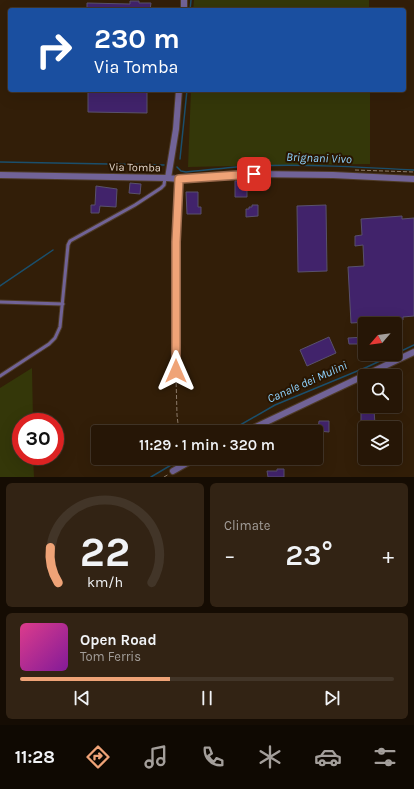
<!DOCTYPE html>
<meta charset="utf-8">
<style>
body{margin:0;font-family:Karla,sans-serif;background:#322314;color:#f1f3f6;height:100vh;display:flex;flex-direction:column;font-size:15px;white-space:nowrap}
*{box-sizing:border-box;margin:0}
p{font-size:13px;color:#a49f9b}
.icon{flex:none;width:22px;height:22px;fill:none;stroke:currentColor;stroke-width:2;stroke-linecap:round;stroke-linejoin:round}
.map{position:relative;height:477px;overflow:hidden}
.drawer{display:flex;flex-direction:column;gap:6px;padding:6px;background:#150c03;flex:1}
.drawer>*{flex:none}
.guide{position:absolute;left:8px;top:8px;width:398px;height:84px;border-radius:4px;box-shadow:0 4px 16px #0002,0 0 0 1px #423528;background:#1a4fa0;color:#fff;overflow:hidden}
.needle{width:26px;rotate:242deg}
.controls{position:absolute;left:358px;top:317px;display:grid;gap:8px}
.controls a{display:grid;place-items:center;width:44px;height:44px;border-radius:4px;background:#261606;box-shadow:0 4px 16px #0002,0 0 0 1px #423528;font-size:20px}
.speed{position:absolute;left:12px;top:413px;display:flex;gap:8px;font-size:20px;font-weight:700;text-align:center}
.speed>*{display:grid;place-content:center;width:52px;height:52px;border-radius:50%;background:#261606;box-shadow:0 4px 16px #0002,0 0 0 1px #423528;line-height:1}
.speed .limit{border:6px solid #d22;background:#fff;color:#111}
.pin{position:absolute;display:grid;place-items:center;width:34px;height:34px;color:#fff;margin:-17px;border-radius:8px;box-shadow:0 2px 6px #0006}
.me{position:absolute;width:44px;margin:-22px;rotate:0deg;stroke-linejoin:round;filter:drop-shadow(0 0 3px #0008)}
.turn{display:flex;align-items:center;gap:14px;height:84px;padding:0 20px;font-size:18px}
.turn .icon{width:52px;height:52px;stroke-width:2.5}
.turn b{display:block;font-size:28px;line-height:34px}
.big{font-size:30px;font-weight:600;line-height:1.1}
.drawer .widget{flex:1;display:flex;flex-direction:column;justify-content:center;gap:6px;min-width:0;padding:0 14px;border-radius:6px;background:#322314}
.drawer .dial{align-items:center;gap:0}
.dial svg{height:104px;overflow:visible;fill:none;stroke:#423528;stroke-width:7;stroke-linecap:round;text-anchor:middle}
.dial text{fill:#f1f3f6;stroke:none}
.song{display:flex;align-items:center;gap:12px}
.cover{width:48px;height:48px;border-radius:6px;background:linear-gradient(135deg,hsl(330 70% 55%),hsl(290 70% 35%))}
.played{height:4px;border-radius:2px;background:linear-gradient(90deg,#efa377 40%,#423528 40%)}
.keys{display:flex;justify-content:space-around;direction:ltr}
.heat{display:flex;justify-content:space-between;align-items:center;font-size:22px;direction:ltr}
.drawer .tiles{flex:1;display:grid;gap:6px;grid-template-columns:1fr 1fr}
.widget:last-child{grid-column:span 2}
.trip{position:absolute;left:91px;top:425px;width:232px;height:40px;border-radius:4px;background:#261606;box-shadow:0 4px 16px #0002,0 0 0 1px #423528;font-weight:600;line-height:40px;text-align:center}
.menu{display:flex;height:64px;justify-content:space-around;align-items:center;background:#0f0902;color:#a49f9b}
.menu .icon{width:28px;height:28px}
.menu .current{color:#efa377}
.menu b{font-size:18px;color:#f1f3f6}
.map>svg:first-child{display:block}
</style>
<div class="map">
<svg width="414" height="477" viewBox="0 0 414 477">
<rect width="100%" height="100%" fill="#321e08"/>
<path fill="#343709" d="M194 0H369V10H193Z
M191 90H370V164L279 165 188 167Z
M32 368 33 422H21V456H33L34 477H0V388Z"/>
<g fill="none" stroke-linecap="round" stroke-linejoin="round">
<path stroke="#1b4f6c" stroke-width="1.5" d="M190 10 191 0
M180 159 187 90
M0 162 164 165
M177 167 181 171 186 172C208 170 230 167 252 166 306 164 360 167 414 170
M0 286 53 250
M395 354 414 345
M228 432 275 405 367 367 395 354
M151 477 183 458"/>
</g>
<path fill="#41236b" stroke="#59516c" d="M130 1H139V3H151L150 10H87V3L130 4Z
M88 90H147V113L88 112Z
M235 181H247V197H235Z
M130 183 141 184 140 194 129 193Z
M96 186 117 189 116 207 100 206 99 213H91V205H95Z
M186 192H198V207H201V214H187Z
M252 205H258V216L246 217V209H249V207H252Z
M326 205 327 271 298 272 297 206Z
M402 216V219L414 218V316L403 317V320L351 323 348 267 364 266 363 245 355 246V236L362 235 361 219Z
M329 337 336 353 307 366 300 350Z
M365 337V344H349L348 338Z
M364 410H374L375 424H361V411Z
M319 421H329V432L318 431Z
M277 469H284V477H268L267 471H277Z"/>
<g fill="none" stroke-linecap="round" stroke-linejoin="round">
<defs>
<path id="service" d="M0 302 63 304
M0 376 49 344 55 338 60 327 68 245 70 241 135 205 161 188 164 185 165 178"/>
<path id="minor" d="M184 0V10
M0 175 168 178 179 179 254 174 333 175 414 179
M168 178 176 129 179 90
M176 371V241L179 179
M245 432 414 352
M173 471 196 458"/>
</defs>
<use href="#service" stroke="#4e3b27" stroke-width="5"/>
<use href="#minor" stroke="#4e3b27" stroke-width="8"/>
<path stroke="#8b7a69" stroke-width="1" stroke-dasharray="4 2" stroke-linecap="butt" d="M355 170 414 172
M176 377 177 415 179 432
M164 477 169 474"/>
<use href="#service" stroke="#716397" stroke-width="3"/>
<use href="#minor" stroke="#716397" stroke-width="6"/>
</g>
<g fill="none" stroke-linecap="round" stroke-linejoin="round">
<defs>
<path id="route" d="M176 371V242L179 179 254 174"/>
</defs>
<use href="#route" stroke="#9b6a4d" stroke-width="10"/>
<use href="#route" stroke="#efa377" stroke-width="7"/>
</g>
<g text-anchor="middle" stroke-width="4" stroke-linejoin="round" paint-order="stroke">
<g font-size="11" fill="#e3d6c9" stroke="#281501">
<text transform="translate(135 167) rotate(1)" y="4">Via Tomba</text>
</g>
<g font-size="12" font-style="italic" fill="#90d3fe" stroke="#281501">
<text transform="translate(319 158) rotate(2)" y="4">Brignani Vivo</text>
<text transform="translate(307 382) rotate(-24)" y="4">Canale dei Mulini</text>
</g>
</g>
</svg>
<div class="controls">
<a><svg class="needle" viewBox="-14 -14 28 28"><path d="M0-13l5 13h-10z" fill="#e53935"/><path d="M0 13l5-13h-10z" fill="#a49f9b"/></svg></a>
<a><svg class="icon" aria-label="search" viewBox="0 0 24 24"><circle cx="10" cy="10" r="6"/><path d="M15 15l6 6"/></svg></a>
<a><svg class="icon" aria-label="layers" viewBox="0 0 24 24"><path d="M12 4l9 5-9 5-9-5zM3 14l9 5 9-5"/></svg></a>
</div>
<div class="speed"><div class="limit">30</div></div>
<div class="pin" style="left:254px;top:174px;background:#d93025"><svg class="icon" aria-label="arrive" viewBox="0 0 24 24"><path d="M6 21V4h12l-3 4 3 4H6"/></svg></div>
<svg class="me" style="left:176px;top:371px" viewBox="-20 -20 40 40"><path d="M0-17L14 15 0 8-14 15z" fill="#efa377" stroke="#fff" stroke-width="4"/></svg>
<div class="trip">11:29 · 1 min · 320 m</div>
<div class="guide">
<div class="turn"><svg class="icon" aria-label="right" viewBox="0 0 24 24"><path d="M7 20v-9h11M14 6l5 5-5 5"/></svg><div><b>230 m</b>Via Tomba</div></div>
</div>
</div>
<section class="drawer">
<div class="tiles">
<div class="widget dial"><svg viewBox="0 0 100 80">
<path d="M14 69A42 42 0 1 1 86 69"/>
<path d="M14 69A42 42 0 0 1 8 42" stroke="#efa377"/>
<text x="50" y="56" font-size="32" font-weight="700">22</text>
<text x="50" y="72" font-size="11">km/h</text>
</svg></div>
<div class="widget"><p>Climate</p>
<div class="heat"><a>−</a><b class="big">23°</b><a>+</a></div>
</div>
<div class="widget">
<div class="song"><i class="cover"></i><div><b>Open Road</b><p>Tom Ferris</p></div></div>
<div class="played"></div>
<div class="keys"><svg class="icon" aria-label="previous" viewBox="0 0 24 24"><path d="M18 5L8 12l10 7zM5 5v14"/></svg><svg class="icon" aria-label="pause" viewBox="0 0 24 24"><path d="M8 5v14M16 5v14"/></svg><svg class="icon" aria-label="next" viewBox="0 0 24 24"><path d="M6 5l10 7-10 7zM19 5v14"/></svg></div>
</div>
</div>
</section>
<nav class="menu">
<b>11:28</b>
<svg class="icon current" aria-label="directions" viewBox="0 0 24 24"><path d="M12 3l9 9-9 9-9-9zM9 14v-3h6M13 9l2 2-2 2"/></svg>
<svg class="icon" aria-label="music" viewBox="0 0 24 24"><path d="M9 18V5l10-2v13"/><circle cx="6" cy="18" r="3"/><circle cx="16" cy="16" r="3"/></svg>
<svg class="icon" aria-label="phone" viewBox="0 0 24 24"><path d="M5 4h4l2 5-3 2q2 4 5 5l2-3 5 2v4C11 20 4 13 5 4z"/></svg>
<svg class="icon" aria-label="climate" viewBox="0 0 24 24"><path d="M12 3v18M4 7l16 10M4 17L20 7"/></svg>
<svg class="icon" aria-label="car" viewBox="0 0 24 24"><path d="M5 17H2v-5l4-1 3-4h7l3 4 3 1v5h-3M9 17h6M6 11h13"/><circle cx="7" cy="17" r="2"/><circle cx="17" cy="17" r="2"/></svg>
<svg class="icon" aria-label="filters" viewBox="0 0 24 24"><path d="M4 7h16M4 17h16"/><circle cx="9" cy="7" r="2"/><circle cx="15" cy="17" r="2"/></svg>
</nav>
